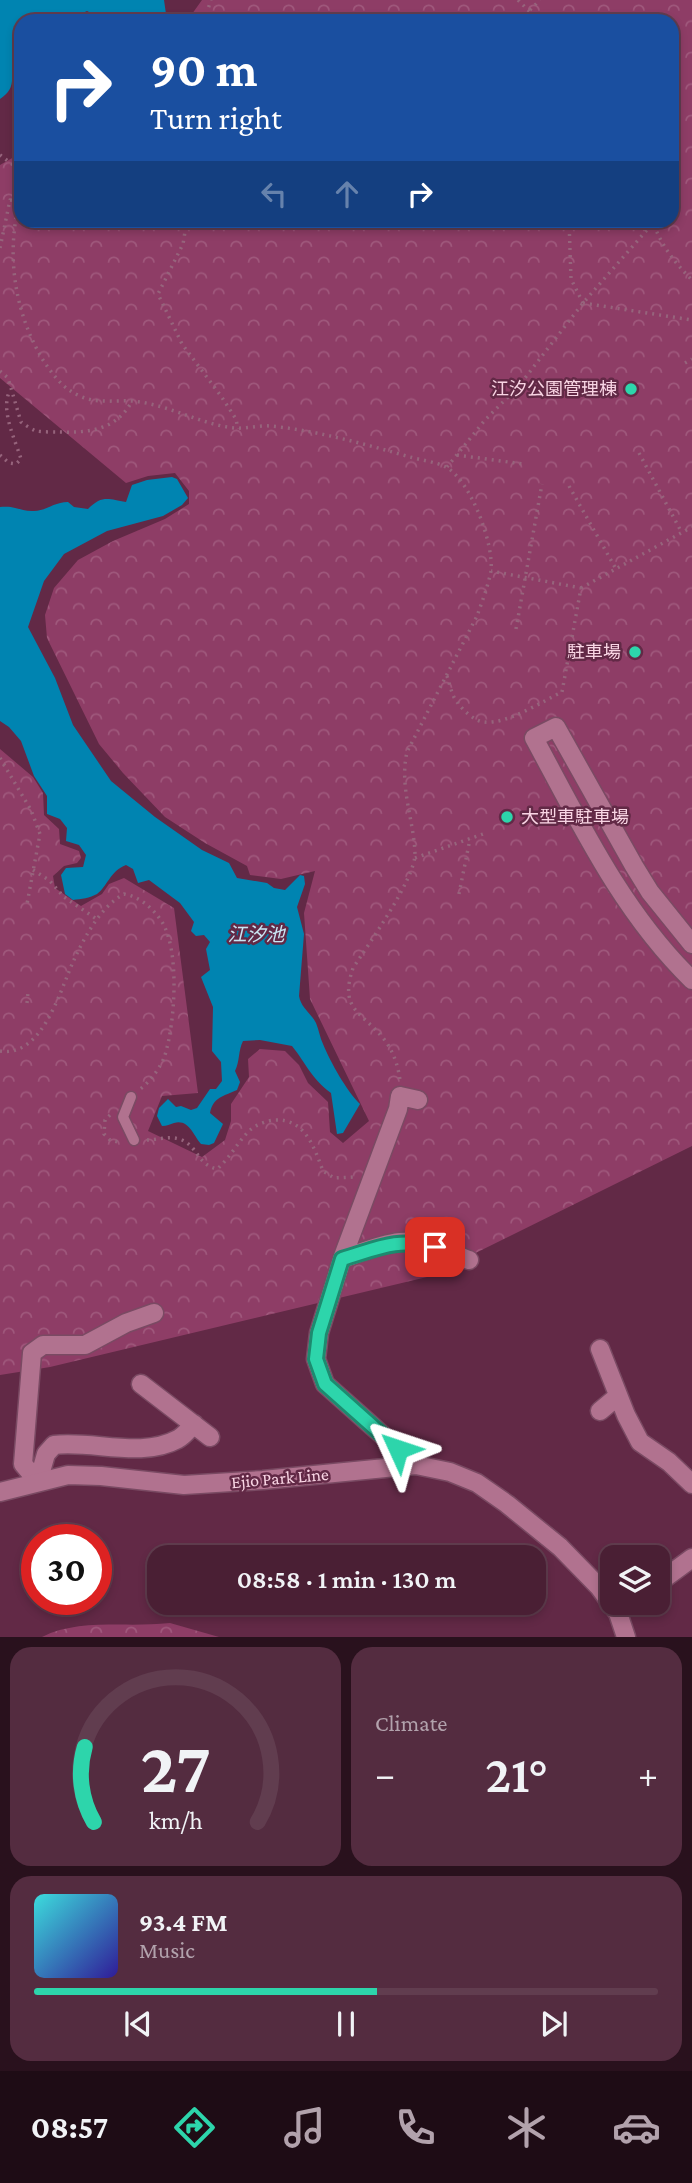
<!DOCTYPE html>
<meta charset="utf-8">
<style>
body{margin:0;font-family:"Crimson Pro","Noto Sans JP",serif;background:#542c40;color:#f1f3f6;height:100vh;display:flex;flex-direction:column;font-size:26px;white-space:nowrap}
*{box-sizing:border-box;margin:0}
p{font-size:23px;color:#b2a2ac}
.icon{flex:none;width:38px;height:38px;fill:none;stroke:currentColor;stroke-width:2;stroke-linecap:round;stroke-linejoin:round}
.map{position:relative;height:1637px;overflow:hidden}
.panel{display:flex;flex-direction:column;gap:10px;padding:10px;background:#29111d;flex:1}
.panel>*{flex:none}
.top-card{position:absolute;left:14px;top:14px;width:665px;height:214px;border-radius:21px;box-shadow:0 4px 10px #0003,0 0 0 2px #613d4f;background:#1a4fa0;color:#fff;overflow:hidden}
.fabs{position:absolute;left:600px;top:1545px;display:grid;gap:14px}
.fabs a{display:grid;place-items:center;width:70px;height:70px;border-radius:14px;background:#4a1f34;box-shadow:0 4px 10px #0003,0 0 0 2px #613d4f;font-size:35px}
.speed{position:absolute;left:21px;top:1524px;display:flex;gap:14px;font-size:35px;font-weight:700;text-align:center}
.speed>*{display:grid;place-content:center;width:91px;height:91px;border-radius:50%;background:#4a1f34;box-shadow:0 4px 10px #0003,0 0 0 2px #613d4f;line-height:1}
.speed .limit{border:10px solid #d22;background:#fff;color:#111}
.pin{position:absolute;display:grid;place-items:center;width:60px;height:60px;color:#fff;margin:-30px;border-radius:14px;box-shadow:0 4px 10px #0006}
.me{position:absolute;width:77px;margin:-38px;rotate:312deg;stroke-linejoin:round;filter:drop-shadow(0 0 5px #0008)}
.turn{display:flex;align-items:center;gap:24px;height:147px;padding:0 21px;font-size:32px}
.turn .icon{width:91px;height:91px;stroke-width:2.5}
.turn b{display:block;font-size:49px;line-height:60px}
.lanes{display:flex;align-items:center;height:66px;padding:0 21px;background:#0003;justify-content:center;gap:35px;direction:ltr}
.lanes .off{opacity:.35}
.big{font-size:52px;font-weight:600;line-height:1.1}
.panel .card{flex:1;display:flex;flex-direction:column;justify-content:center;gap:10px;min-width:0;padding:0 24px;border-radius:21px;background:#542c40}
.panel .dial{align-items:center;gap:0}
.dial svg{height:182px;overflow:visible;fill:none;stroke:#613d4f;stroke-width:7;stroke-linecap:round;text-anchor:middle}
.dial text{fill:#f1f3f6;stroke:none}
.song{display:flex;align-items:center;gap:21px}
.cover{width:84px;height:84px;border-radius:10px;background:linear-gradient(135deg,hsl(180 70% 55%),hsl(250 70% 35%))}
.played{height:7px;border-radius:4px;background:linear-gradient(90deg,#2dd5ab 55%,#613d4f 55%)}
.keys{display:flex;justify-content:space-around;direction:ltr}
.heat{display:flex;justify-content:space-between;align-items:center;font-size:38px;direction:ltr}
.panel .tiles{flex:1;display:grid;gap:10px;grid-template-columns:1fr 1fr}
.card:last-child{grid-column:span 2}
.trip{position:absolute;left:147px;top:1545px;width:399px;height:70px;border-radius:21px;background:#4a1f34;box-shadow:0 4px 10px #0003,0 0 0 2px #613d4f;font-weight:600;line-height:70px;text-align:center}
.tab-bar{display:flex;height:112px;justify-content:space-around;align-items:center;background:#1e0c15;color:#b2a2ac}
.tab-bar .icon{width:49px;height:49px}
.tab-bar .on{color:#2dd5ab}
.tab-bar b{font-size:32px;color:#f1f3f6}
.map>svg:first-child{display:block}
</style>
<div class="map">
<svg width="692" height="1637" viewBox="0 0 692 1637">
<defs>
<pattern id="forest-crowns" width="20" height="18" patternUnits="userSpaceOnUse" patternTransform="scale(1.75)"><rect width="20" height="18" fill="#8e3d66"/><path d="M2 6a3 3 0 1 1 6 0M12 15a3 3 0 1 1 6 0" fill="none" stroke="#9f587c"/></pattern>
</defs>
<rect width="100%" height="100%" fill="#622946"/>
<path fill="url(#forest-crowns)" d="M202 0H692V1146L427 1277 50 1367 0 1375V749L33 777 43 793 44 815 59 829 60 844 79 851 81 858 77 863 64 866 53 876 55 888 81 906 102 894 109 884 124 878 174 908 198 1093 162 1096 148 1131 202 1157 225 1140 231 1121V1104L249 1077 248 1059 260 1049 285 1051 299 1065 308 1083 328 1102 330 1132 343 1143 369 1121 310 999 304 913 315 871 281 879 250 875 247 866 205 843 165 817 123 773 99 744 47 638 45 615 54 588 78 560 113 541 165 519 189 504V491L175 473 148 476 126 483 0 378V165L21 153V220H672V21H187Z
M170 1623 219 1637H42C79 1618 129 1628 170 1623Z"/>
<path fill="#0084b1" d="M0 0H164L167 21H107L87 11 65 21H21V62L12 73C13 86 10 92 0 99Z
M172 477 177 479 188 498 182 505 163 516 107 531 64 554 44 581 28 627 55 678 73 725 111 781 155 817 202 850 229 863 237 878 267 883 274 888 285 890 300 875 304 876 305 884 297 907 304 934 299 996C301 1008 311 1013 316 1023 319 1030 320 1038 323 1044 331 1063 346 1090 360 1104L343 1133 337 1134 331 1093C311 1078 307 1065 292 1046L260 1040 243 1041C238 1051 240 1061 235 1071L240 1082 237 1090C224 1096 213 1097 210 1113L223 1124 214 1143 209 1145 201 1144C193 1135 189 1119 174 1123 170 1124 167 1126 162 1126L157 1116 159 1108 168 1099 176 1107 181 1106 191 1110 197 1108 210 1089H216L222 1081 221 1062 212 1051 213 1007 201 977 210 970 206 949 210 942 204 935 196 936 191 931 194 922 180 903 149 880 138 883 133 869 126 865C110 871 107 887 97 894 90 898 81 899 73 900L65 894 61 875 66 868 83 867 86 855 79 845 66 841 67 828 60 819 47 814V796L34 776 21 741 9 727 0 721V507C16 505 21 512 34 511 46 511 54 502 68 502L74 507 88 509C102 495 108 499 126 502L132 485 147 480Z"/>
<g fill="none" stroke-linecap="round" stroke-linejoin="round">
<defs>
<path id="lane" d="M131 1097 123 1117 134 1140"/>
<path id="street" d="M692 944 650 892 634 866 556 727 534 738C580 823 622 912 692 980
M342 1259C360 1253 381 1244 400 1242 424 1240 448 1252 469 1260
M415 1259C427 1259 431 1259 435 1247
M600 1349 626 1415 640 1442 669 1462 692 1484
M141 1384 210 1437
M600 1411 618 1396
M416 1465 325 1384 316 1359 319 1333 342 1259 398 1109 400 1096 418 1100
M38 1482 23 1464 32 1353 43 1345H85L126 1323 154 1313
M38 1482 46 1454 54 1445C93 1440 141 1459 178 1439 184 1436 189 1429 194 1424"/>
<path id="secondary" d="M0 1492 68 1475 101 1476 184 1485 263 1480 416 1465 450 1472 477 1483 507 1504 560 1547 599 1587 618 1613 626 1637
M658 1583 692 1558"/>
</defs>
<use href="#lane" stroke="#7a4a63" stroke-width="13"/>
<use href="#street" stroke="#7a4a63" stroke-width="21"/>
<use href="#secondary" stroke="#7a4a63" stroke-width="21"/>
<path stroke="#96647c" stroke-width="3.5" stroke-dasharray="2 5" stroke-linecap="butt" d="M518 0 539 21
M530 10 540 0
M208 21V9L211 0
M0 155 21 171
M21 197C5 251 14 312 43 360 53 375 63 389 80 396 97 404 114 400 132 401 168 404 199 424 234 428 246 429 259 425 271 426 319 431 364 444 410 457 421 460 436 462 446 467 471 481 494 544 491 571 488 586 482 602 477 616L407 752C399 787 414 820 415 854 415 879 368 945 353 968 339 1010 361 1011 383 1038 393 1050 398 1065 400 1080
M187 220 183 244 158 294 182 344 221 396 236 419 238 429
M569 220 571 279 583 303
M0 248 10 200 20 201
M583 303 692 320
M685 363 692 359
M0 371 8 378 21 422C25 425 31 429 36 431 42 432 52 432 59 432 88 433 117 430 132 401
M639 453 682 533
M0 455 9 463 16 464 21 459C15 439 0 410 10 390
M457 455 523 464
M447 467 485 420 518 387 583 303 653 223C662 246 674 262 692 280
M569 486 616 569
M581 588 692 527
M516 629 542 484
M447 676C450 685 452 696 457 702 463 710 474 721 484 722 506 725 543 701 562 692L581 588 491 571
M0 758 31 810 40 834 27 904
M415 858 483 834
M33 870 49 880 64 897 98 920
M459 894 470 839
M27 1003 28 992
M0 1051C42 1058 60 991 73 962 84 938 100 907 124 894 140 897 153 908 162 922 180 951 175 1023 165 1055 161 1067 150 1082 139 1090
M110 1115 105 1120 104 1134 110 1140 122 1143
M147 1140C158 1140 171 1135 182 1140 198 1147 198 1165 217 1169 230 1158 237 1143 249 1131 255 1125 266 1121 274 1120 305 1118 314 1147 323 1171L334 1178 354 1177"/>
<use href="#lane" stroke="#b1728f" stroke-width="10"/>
<use href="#street" stroke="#b1728f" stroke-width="18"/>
<use href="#secondary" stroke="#b1728f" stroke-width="18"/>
</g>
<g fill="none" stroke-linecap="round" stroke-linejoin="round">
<defs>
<path id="route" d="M398 1449 325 1384 316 1359 319 1333 342 1259C379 1248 395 1238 435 1247"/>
</defs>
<use href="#route" stroke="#1d8a6f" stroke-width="18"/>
<use href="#route" stroke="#2dd5ab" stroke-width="12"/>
</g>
<g fill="#2dd5ab" stroke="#622946" stroke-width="2.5">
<circle cx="631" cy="389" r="7"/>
<circle cx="635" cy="652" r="7"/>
<circle cx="507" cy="817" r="7"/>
</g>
<g text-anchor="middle" stroke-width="5" stroke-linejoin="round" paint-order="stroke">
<g font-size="18" fill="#f9d5e4" stroke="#622946" text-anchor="end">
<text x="617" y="395">江汐公園管理棟</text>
<text x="621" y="658">駐車場</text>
<text x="521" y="823" text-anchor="start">大型車駐車場</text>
</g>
<g font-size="18" fill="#f9d5e4" stroke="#622946">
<text transform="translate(280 1478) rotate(-5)" y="6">Ejio Park Line</text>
</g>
<g font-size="19" font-style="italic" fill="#c9e5f3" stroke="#622946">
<text x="256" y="941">江汐池</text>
</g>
</g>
</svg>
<div class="fabs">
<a><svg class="icon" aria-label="layers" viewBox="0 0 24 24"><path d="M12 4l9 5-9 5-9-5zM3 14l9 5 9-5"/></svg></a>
</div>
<div class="speed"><div class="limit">30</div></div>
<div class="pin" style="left:435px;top:1247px;background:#d93025"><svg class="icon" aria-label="arrive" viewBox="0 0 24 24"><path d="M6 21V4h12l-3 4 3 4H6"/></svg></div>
<svg class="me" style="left:398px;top:1449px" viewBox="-20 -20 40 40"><path d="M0-17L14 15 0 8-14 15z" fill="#2dd5ab" stroke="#fff" stroke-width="4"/></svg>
<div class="trip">08:58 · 1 min · 130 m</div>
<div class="top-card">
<div class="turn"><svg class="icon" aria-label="right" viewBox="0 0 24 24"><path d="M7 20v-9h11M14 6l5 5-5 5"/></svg><div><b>90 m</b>Turn right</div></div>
<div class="lanes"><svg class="icon off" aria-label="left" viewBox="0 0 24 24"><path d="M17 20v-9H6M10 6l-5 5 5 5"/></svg><svg class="icon off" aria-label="ahead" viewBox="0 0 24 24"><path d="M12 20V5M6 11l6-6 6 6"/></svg><svg class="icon" aria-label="right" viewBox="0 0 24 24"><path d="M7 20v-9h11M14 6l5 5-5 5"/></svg></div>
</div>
</div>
<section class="panel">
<div class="tiles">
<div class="card dial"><svg viewBox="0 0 100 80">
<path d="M14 69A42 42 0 1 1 86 69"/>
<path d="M14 69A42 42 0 0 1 10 36" stroke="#2dd5ab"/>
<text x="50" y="56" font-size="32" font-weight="700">27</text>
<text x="50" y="72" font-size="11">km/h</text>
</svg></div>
<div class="card"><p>Climate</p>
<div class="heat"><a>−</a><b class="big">21°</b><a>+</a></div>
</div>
<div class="card">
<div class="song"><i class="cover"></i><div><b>93.4 FM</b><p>Music</p></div></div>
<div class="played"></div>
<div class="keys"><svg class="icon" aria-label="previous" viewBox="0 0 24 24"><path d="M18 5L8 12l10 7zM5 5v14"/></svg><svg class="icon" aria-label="pause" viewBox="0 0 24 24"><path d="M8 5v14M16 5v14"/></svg><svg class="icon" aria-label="next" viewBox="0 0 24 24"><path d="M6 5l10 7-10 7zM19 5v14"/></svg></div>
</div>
</div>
</section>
<nav class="tab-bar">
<b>08:57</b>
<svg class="icon on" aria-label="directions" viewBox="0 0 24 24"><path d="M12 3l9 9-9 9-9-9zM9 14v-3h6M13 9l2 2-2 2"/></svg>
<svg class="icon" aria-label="music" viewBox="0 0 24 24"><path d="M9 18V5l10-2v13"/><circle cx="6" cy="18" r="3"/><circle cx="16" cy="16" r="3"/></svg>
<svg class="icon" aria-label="phone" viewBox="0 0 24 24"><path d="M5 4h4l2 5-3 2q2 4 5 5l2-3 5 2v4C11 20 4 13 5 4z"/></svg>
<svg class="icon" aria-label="climate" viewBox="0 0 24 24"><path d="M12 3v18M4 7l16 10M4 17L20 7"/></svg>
<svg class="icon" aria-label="car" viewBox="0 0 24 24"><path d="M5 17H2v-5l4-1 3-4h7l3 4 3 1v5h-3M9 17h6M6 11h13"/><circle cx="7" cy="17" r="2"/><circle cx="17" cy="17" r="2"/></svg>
</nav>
